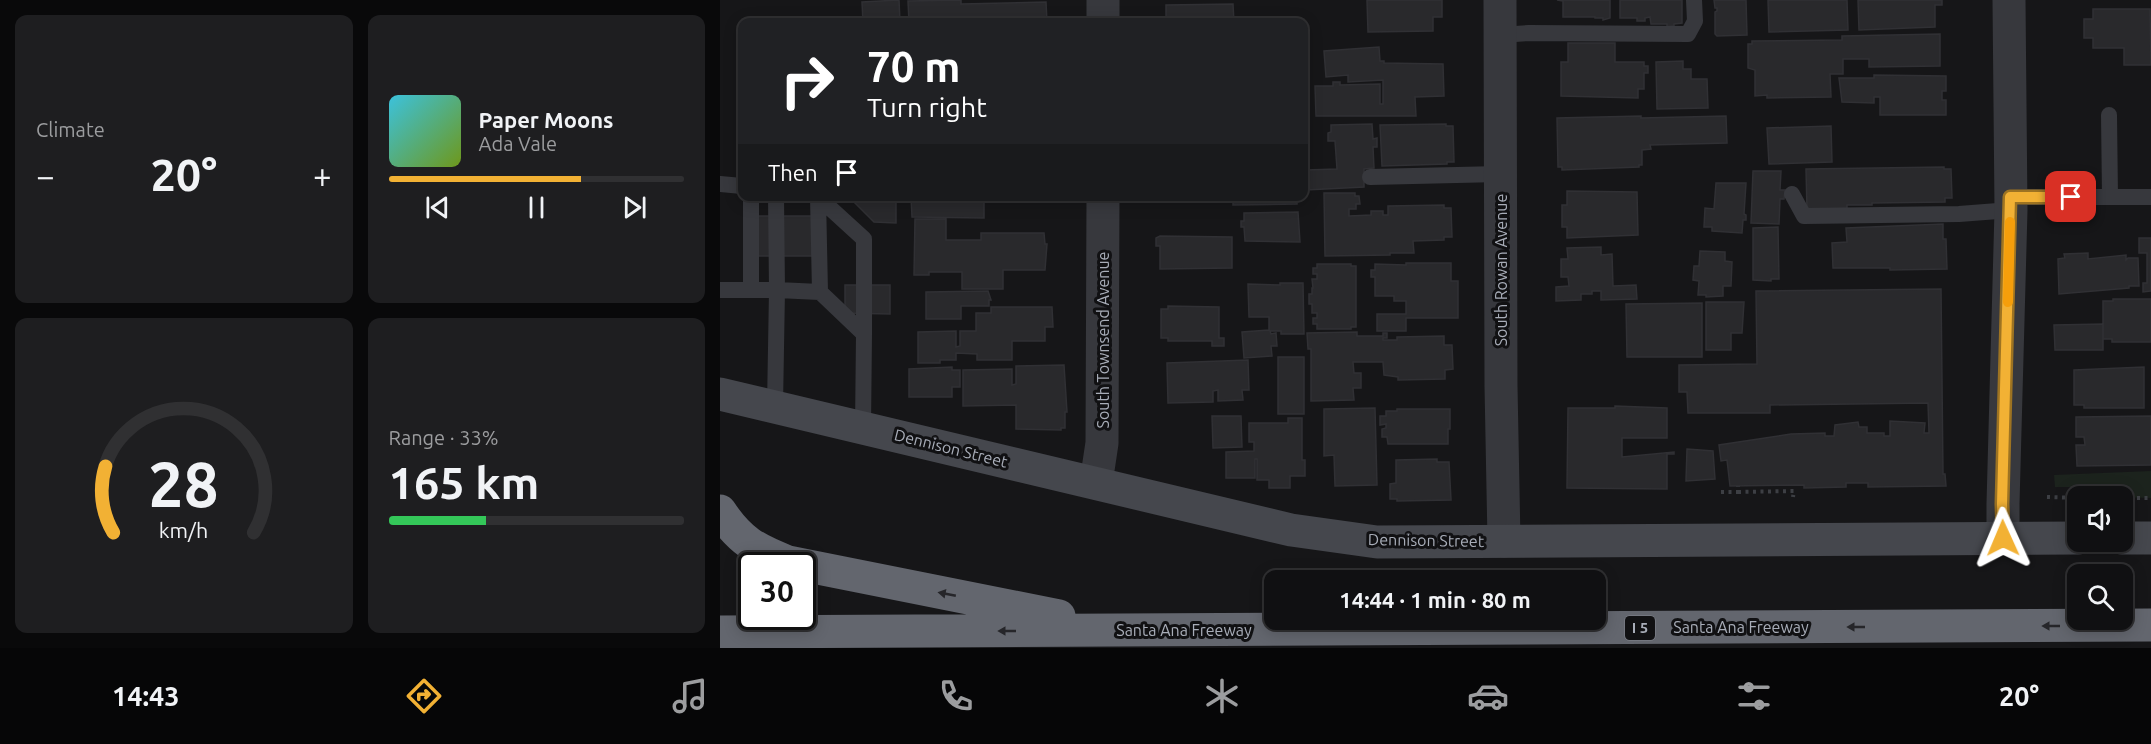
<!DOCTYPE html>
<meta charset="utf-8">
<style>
body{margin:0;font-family:Ubuntu,sans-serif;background:#1e1e20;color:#f1f3f6;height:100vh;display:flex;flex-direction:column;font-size:22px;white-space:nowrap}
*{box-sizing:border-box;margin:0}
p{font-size:20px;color:#9c9d9f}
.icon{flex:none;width:33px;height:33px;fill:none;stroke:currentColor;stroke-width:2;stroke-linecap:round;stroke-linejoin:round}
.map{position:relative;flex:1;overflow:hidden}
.sheet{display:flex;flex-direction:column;gap:15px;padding:15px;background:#09090a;width:720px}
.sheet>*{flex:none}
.top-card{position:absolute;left:18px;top:18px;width:570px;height:183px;border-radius:12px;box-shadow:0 3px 15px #0003,0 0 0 2px #303032;background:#202124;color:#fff;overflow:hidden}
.fabs{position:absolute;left:1347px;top:486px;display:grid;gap:12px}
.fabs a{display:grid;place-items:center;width:66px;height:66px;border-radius:12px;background:#101012;box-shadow:0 3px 15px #0003,0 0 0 2px #303032;font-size:30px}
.speed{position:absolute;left:18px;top:552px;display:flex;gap:12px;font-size:30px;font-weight:700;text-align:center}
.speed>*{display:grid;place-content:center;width:78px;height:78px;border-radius:50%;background:#101012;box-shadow:0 3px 15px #0003,0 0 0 2px #303032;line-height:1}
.speed .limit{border:3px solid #111;border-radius:9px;background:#fff;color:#111}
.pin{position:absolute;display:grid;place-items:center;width:51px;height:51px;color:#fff;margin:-26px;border-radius:12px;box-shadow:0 3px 9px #0006}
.me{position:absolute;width:66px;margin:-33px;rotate:359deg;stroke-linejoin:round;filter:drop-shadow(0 0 4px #0008)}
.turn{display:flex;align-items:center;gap:21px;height:126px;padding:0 30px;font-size:27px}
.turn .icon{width:78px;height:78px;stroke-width:2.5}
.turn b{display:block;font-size:42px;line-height:51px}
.then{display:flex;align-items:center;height:57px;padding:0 30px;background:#0003;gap:12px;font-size:22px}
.big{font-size:45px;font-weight:700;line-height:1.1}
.sheet .card{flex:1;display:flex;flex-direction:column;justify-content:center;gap:9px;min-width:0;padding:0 21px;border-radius:12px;background:#1e1e20}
.sheet .dial{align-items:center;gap:0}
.dial svg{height:156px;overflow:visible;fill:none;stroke:#303032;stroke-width:7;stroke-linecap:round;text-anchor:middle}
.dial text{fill:#f1f3f6;stroke:none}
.song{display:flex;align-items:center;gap:18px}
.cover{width:72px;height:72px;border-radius:9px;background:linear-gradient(135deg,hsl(190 70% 55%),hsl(80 70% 35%))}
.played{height:6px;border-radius:3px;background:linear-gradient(90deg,#f2b134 65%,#303032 65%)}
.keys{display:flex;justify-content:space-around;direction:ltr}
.heat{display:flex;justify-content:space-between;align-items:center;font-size:33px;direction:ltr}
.charge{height:9px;border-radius:4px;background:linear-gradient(90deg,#34c759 33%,#303032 0)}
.sheet .tiles{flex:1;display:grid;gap:15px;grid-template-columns:repeat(2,1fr)}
.trip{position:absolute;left:544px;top:570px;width:342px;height:60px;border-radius:12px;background:#101012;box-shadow:0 3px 15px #0003,0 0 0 2px #303032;font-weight:700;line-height:60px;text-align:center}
.tab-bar{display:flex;height:96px;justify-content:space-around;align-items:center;background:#060607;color:#9c9d9f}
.tab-bar .icon{width:42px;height:42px}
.tab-bar .current{color:#f2b134}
.tab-bar b{font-size:27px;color:#f1f3f6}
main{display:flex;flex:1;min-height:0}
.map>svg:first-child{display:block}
</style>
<main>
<section class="sheet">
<div class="tiles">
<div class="card"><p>Climate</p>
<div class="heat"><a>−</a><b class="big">20°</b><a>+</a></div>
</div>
<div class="card">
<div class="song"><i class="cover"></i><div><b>Paper Moons</b><p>Ada Vale</p></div></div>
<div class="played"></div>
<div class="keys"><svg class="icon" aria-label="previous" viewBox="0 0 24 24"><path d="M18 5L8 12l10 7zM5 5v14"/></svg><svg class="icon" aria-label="pause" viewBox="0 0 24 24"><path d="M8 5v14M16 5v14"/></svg><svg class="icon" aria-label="next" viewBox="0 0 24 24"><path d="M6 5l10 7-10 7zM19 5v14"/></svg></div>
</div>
<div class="card dial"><svg viewBox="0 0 100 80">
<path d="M14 69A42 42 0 1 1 86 69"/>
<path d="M14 69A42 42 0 0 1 10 35" stroke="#f2b134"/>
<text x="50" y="56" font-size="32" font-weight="700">28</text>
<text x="50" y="72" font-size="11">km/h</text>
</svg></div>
<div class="card"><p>Range · 33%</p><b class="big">165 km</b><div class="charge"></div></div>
</div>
</section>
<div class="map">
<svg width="1431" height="648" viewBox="0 0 1431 648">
<rect width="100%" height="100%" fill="#161618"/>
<path fill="#1c231d" d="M1431 471V498L1358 496V487H1335L1334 475Z"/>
<path fill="#29292c" stroke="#303034" stroke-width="1.5" d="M179 0 180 22H143L142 2Z
M241 0V4L326 2 327 22H189L188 1Z
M647 0H722V17H713V31L648 32Z
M837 0H890V18L883 20V18H875V17H843V1Z
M900 0H962V23L954 24V26L947 27V24H931L930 17 925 18V21H917V18H900Z
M994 0H1026L1027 35 997 36 995 34V12L997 11V8H995Z
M1048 0H1127L1128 30 1049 32Z
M1138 0H1222V5H1215V27L1139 30Z
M513 4 514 22H437V18H446V5Z
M1373 9H1430L1431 65H1404V48H1373V38H1364V19H1373Z
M1220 34V66L1149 67V59H1123V74H1110L1111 97 1047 98V95L1035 96V70L1028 68V44H1032V41L1122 40V36Z
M848 43H895V62H924V66H928V73H924V89H918V98L841 96V62H848Z
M659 47 660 61H664V63L723 64 724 96 695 97 696 116H596L595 86H613V82H620V85L660 84V104H663V80L628 82V75L606 77 604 51Z
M963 61V69H971V79H987L988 108 937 109 936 62Z
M1154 75 1226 76V91H1222V100H1226V115H1160V97H1154V103L1122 102 1119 78H1154Z
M921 116V118L1006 116 1007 143 930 145 931 149 922 150V165H919V167L842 170V167H838L837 118Z
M652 124 653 139 657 138V147H653L654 168 644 169V187L586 190V170L617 169 615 141H608V133L611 132V125Z
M726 124V126H733L734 162H727V164L662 166 660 125Z
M1111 126 1112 162 1049 164 1047 128Z
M1224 167V169H1231L1232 198H1225V202L1152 203V205H1127V209L1087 210 1086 169Z
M1033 171H1061L1060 190H1065L1064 199H1060L1059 224 1031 223Z
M996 183H1026L1024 214 1026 215V220H1023L1022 233 992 231V227H984L985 208 994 209Z
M847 191 917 192 918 235 847 238V227H842V205H847Z
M604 193H635V196H639L640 204H636V209H629V216L651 215V211H663V215H668V206L724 205V208H731L732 237H724V240L693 241 694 253H670V255L605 256Z
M128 196H176V223L154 222Z
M191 196H309L264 197V218L192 217Z
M513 196H577V204L513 205Z
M578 212 580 242 525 241 524 227H521V221H524V213Z
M24 216H92V256H24Z
M195 219H226V240H261V233H324L325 244H327L325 270H283V289H242V272H209V275H194Z
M1223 224V239H1226L1227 269 1170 270V268H1113L1112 243 1127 242 1126 228Z
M1058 227 1059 279H1051V281L1033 280V228Z
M440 236 512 237V268L440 269V246H436V238Z
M1419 238H1431V291L1423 292V283H1427V253H1419Z
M881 247V255L892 254 893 286 916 285 917 299 881 300V291H872V294H861V300L836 301V287L849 286 848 277H841V259H848L847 248Z
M980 251 1005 252V261L1012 262 1011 286H1003V296L986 297V295H978L979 281 973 280 974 266H979Z
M1368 253V259L1406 255V260L1408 258H1418L1419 286H1409V288L1339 294 1338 259 1345 258 1344 254Z
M686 263H731V281H738V318H686V331H657V314H686V301H674V296H655V277H651V270H655V264L686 265Z
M597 264H631V266H636V327H631V329H597V324H593V318H597V313H592V304H589V294H592V288H593L592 279H597V274H593V268H597Z
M560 283H583L584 334H561V331H550L551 334 556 333 557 346H551L552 356 524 358 522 332 549 330V317H529L528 284 560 285Z
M125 285H170V314L125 313Z
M1221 289 1223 474H1225L1226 486 1148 487V483H1126V487L1084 488V485L1010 486 1007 460 1001 461 999 445 1071 434 1105 433V436H1114L1115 425 1138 422 1139 427H1147V433H1164V436H1170V421L1205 423 1204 433H1209L1208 403 1050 405V413H968L967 392H959V365L1037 364 1036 291Z
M268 291 271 300H269V306H241V319H206V292Z
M1393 299H1431V342H1392V339H1383V301H1393Z
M986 302H1024L1022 333H1011V350H986Z
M982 303V357H907L906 304Z
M448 306 499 307V338H504V346H492V341H448V338H441V309H448Z
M271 307H332L333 327H325V341H292V360H257V354L236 353V360H220V363H198V332L236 331V347L240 346V331H256V313H271Z
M1383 324V350H1335L1334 325Z
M637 332V336H663V333H667V338H663V340H677V337L724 336V345H732L733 369 725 370V379L678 380V377L664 375 663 362H633L634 373H641V388H633L634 400 591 401V349H588L587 333Z
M558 357H584V414H558Z
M528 360 529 390H522L523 400 498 401V390L493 391V402L448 403 447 363Z
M344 365 347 412H345V428H341V430L296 429V405L243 406V370L292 369V385L296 384V366Z
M232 367V370H240V387H232V397H189V369Z
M1424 367V408H1364V405H1354V370Z
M895 406 947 408V438H902V457L954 452V454H947V489L847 488 848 408H895Z
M655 408 657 485 615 486 614 455 604 456V409Z
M677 409H730V429H728V444H668L667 437H662V429L666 428V424L660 425V416H666V411H677Z
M492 416H521L522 447 493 448Z
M1431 416V465L1357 466 1356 445H1365L1364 437H1356V417Z
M568 418H582V460H585V476H570V488H549V480H537V459H535V478H506V452L534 451V442H529V423H568Z
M967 449 993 451 995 479 966 481Z
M717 459V462H729L731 500 677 501V499H670V484L676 483V460Z"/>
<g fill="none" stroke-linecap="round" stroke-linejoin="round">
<path stroke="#3d3f44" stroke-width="4" stroke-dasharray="3 4.5" stroke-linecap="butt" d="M1001 492H1018V486
M1018 492 1074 491 1073 497
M1327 497 1358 498
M1402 498H1431"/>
<path stroke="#37383d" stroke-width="16" d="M780 35 809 33 968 34 975 21 974 0
M1389 115 1390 197
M650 177 780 174
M0 184 22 186
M1072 194 1084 216 1239 214 1291 210
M31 196V290
M56 196 57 290 100 292
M95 196 98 197 100 292 144 334 143 427
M98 197 144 239V334
M1290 197H1431
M0 290H57L55 406"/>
<path stroke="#37383d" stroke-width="33" d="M780 0 781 386 784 541
M383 22V0
M376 483 382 443 383 196
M1283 539V504L1291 210 1289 0"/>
<path stroke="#45474d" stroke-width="33" d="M0 394 571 530 657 542 1358 538
M1402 538H1431"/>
<path stroke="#63666e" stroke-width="33" d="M0 511C20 541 35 549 68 562L339 616
M0 632 1431 625"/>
</g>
<defs><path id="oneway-solid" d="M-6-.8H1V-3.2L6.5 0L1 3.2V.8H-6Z" transform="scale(1.5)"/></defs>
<g fill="#26262a">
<use href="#oneway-solid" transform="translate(227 594) rotate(-169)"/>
<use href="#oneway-solid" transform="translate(1331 626) rotate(180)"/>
<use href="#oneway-solid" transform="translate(1136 627) rotate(180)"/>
<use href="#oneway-solid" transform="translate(287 631) rotate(180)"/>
</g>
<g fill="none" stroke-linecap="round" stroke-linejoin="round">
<defs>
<path id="route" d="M1283 538 1282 504 1290 197H1351"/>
</defs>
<use href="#route" stroke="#9d7322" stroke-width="15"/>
<use href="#route" stroke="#f2b134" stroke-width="10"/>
<path stroke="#f59e0b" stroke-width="10" d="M1288 302 1290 222"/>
</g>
<g text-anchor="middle" stroke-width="6" stroke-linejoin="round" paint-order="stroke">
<rect fill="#111113" stroke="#7b7e86" stroke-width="1.5" x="905" y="616" width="30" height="24" rx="4.5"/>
<g font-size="15" font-weight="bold" fill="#a8adb8">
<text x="920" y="633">I 5</text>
</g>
<g font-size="16" fill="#a8adb8" stroke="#111113">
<text transform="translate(781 270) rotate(-90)" y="6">South Rowan Avenue</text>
<text transform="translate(383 340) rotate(-90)" y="6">South Townsend Avenue</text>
<text transform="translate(231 448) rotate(14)" y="6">Dennison Street</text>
<text transform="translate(706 540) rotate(1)" y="6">Dennison Street</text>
<text x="1021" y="633">Santa Ana Freeway</text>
<text x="464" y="636">Santa Ana Freeway</text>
</g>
</g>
</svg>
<div class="fabs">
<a><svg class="icon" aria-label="sound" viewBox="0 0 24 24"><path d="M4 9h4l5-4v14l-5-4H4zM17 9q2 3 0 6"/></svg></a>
<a><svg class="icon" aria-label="search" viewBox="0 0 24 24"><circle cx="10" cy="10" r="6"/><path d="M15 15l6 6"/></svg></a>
</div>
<div class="speed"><div class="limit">30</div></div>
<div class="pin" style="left:1351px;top:197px;background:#d93025"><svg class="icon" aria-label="arrive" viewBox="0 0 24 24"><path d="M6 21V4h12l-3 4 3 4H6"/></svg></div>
<svg class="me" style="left:1283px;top:538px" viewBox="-20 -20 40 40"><path d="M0-17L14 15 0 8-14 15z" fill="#f2b134" stroke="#fff" stroke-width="4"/></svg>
<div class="trip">14:44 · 1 min · 80 m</div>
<div class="top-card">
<div class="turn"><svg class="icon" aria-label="right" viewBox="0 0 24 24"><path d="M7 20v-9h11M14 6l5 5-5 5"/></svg><div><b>70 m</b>Turn right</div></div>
<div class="then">Then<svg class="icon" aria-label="arrive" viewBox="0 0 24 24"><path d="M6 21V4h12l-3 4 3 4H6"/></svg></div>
</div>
</div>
</main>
<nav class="tab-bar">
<b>14:43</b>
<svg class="icon current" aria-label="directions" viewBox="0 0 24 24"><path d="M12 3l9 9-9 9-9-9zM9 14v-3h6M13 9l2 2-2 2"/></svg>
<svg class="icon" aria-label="music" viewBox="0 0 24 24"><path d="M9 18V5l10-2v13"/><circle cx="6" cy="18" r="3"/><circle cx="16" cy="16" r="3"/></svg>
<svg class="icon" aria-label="phone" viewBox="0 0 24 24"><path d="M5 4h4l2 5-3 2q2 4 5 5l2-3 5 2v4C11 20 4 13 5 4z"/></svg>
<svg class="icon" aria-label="climate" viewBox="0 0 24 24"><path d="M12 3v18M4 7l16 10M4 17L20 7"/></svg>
<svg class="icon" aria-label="car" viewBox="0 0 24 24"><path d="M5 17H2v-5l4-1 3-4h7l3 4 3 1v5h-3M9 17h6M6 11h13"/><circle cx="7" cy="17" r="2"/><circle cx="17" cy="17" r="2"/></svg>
<svg class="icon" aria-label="filters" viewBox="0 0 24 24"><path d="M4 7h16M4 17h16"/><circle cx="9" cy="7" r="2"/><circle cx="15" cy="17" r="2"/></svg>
<b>20°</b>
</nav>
